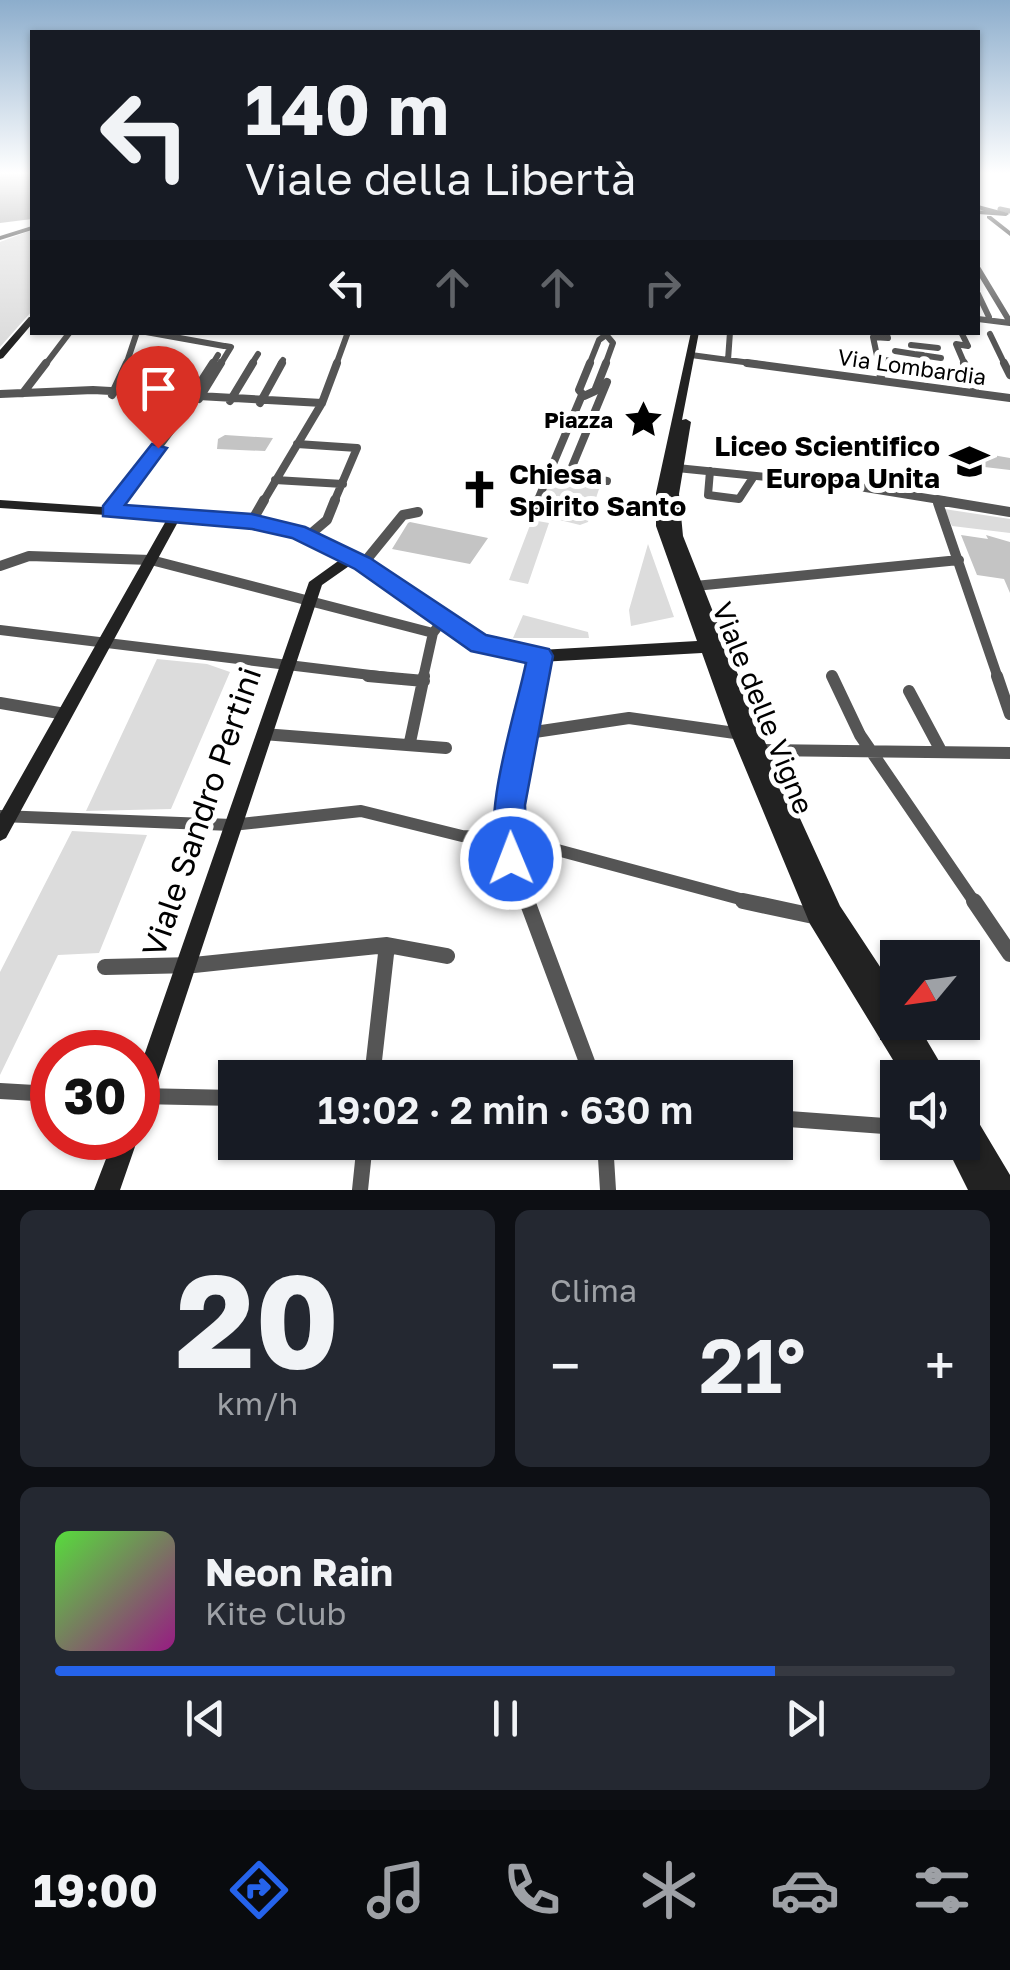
<!DOCTYPE html>
<html lang="it">
<meta charset="utf-8">
<style>
body{margin:0;font-family:"Golos Text",sans-serif;background:#242831;color:#f1f3f6;height:100vh;display:flex;flex-direction:column;font-size:38px;white-space:nowrap}
*{box-sizing:border-box;margin:0}
p{font-size:32px;color:#9ea1a6}
.icon{flex:none;width:55px;height:55px;fill:none;stroke:currentColor;stroke-width:2;stroke-linecap:round;stroke-linejoin:round}
.map{position:relative;height:1190px;overflow:hidden}
.details{display:flex;flex-direction:column;gap:20px;padding:20px;background:#0d0f14;flex:1}
.details>*{flex:none}
.top-card{position:absolute;left:30px;top:30px;width:950px;height:305px;border-radius:0px;box-shadow:0 2px 8px #0004;background:#171b24;color:#f1f3f6;overflow:hidden}
.needle{width:65px;rotate:241deg}
.controls{position:absolute;left:880px;top:940px;display:grid;gap:20px}
.controls a{display:grid;place-items:center;width:100px;height:100px;border-radius:0px;background:#171b24;box-shadow:0 2px 8px #0004;font-size:50px}
.speed{position:absolute;left:30px;top:1030px;display:flex;gap:20px;font-size:50px;font-weight:700;text-align:center}
.speed>*{display:grid;place-content:center;width:130px;height:130px;border-radius:50%;background:#171b24;box-shadow:0 2px 8px #0004;line-height:1}
.speed .limit{border:15px solid #d22;background:#fff;color:#111}
.pin{position:absolute;display:grid;place-items:center;width:85px;height:85px;color:#fff;margin:-102px -42px;border-radius:50% 50% 50% 0;rotate:-45deg;box-shadow:0 0 10px #0007}
.pin .icon{rotate:45deg}
.me{position:absolute;width:110px;margin:-55px;rotate:359deg;stroke-linejoin:round;filter:drop-shadow(0 0 8px #0008)}
.turn{display:flex;align-items:center;gap:35px;height:210px;padding:0 50px;font-size:45px}
.turn .icon{width:130px;height:130px;stroke-width:2.5}
.turn b{display:block;font-size:70px;line-height:85px}
.lanes{display:flex;align-items:center;height:95px;padding:0 50px;background:#0003;justify-content:center;gap:50px;direction:ltr}
.lanes .off{opacity:.35}
.big{font-size:75px;font-weight:600;line-height:1.1}
.details .tile{flex:1;display:flex;flex-direction:column;justify-content:center;gap:15px;min-width:0;padding:0 35px;border-radius:15px;background:#242831}
.details .dial{align-items:center;gap:0}
.dial b{font-size:130px;line-height:1}
.song{display:flex;align-items:center;gap:30px}
.cover{width:120px;height:120px;border-radius:15px;background:linear-gradient(135deg,hsl(110 70% 55%),hsl(310 70% 35%))}
.played{height:10px;border-radius:5px;background:linear-gradient(90deg,#2563eb 80%,#363941 80%)}
.keys{display:flex;justify-content:space-around;direction:ltr}
.heat{display:flex;justify-content:space-between;align-items:center;font-size:55px;direction:ltr}
.details .tiles{flex:1;display:grid;gap:20px;grid-template-columns:1fr 1fr}
.tile:last-child{grid-column:span 2}
.trip{position:absolute;left:218px;top:1060px;width:575px;height:100px;border-radius:0px;background:#171b24;box-shadow:0 2px 8px #0004;font-weight:600;line-height:100px;text-align:center}
.dock{display:flex;height:160px;justify-content:space-around;align-items:center;background:#090b0e;color:#9ea1a6}
.dock .icon{width:70px;height:70px}
.dock .selected{color:#2563eb}
.dock b{font-size:45px;color:#f1f3f6}
.map>svg:first-child{display:block}
</style>
<div class="map">
<svg width="1010" height="1190" viewBox="0 0 1010 1190">
<rect width="100%" height="100%" fill="#fff"/>
<path fill="#dcdcdc" d="M32 230V311L0 347V242Z
M552 475 601 483 588 522 580 525 535 514Z
M944 509 1010 519V533L952 526Z
M532 520 549 523 528 584 509 580Z
M648 544 674 617 631 626 629 610Z
M523 615 588 632 589 638H513Z
M157 659 207 664 230 672 171 809 86 811Z
M72 831 147 835 99 953 58 955 0 1075V972Z"/>
<path fill="#a3a3a3" d="M0 173H32V219L0 223Z"/>
<path fill="#c4c4c4" d="M225 435 273 438 265 451 217 449 218 439Z
M969 451 1010 458V470L976 466Z
M408 523 410 522 488 538 470 564 392 549Z
M961 535 988 539 986 535 1010 542V593L1004 579 977 575Z"/>
<g fill="none" stroke-linecap="round" stroke-linejoin="round">
<path stroke="#555" stroke-width="5" d="M1000 209 1010 211"/>
<path stroke="#555" stroke-width="6" d="M978 269 1010 322
M978 294 989 317
M978 319 1010 323
M146 332 224 346
M961 332 968 346 956 344 965 365
M990 334 1005 365
M911 345 938 348
M895 351 914 354
M691 355 766 365
M923 355 914 354 941 358
M878 359 919 365
M728 360 730 332
M45 365 70 332
M126 365 137 332
M212 365 218 355
M220 365 231 347 225 346
M251 365 258 354
M280 365 283 360
M336 365 348 332
M589 365 599 340 610 332
M605 365 613 343 608 337
M879 365 873 337 888 338 886 332"/>
<path stroke="#555" stroke-width="8" d="M590 363 579 390 584 396 595 391 606 363
M747 363 1010 398
M878 363 882 381
M902 363 967 372
M964 363 976 393
M1004 363 1010 375
M23 393 46 363
M0 394 93 390 322 403
M112 395 127 363
M199 399 221 363
M189 400 213 363
M230 401 253 363
M260 403 282 363
M297 444 357 448 334 502
M677 468 847 485 952 502
M551 471 607 481
M710 471 708 495 739 499 754 476
M569 474 607 382
M275 480 343 484
M117 502 174 426
M263 502 322 403 337 363
M537 502 582 395"/>
<path stroke="#555" stroke-width="10" d="M937 500 1010 512
M938 503 998 678
M111 511 119 500
M532 515 538 500
M252 521 264 500
M307 537 327 520 335 500
M363 564 403 515 418 512
M0 566 29 556 151 560 433 633
M695 586 959 560
M0 630 395 678
M423 678 433 633 442 621
M536 678 540 656"/>
<path stroke="#555" stroke-width="12" d="M368 676 424 681
M832 676 860 735 975 903
M997 676 1010 714
M909 691 940 749
M0 703 65 714
M528 733 629 718 742 734
M263 734 446 748
M410 742 424 676
M756 750 1010 753
M0 816 232 825 361 811 462 836 509 837 755 903
M528 903 511 859V805L536 676"/>
<path stroke="#555" stroke-width="16" d="M527 901 593 1078
M743 901 818 917
M974 901 1010 954
M387 945 447 956
M105 967 194 965 387 945 372 1078
M0 1091 52 1094
M138 1096 235 1098
M775 1118 898 1127
M605 1142 608 1190
M360 1190 365 1142"/>
<path fill="#222" fill-rule="evenodd" d="M978 205 1008 213 1009 214 1006 216 978 214V210L984 211 978 209Z
M987 216H991L1010 231V236L987 218Z
M32 226V230L0 240V236Z
M29 317H32V324L3 358 0 359V350Z
M691 332H699L682 420 686 419 691 422 679 494 683 536 761 733 840 906 898 994V1022H916L949 1078H904L810 924 731 734 702 653 540 662 494 654 437 625 352 564 322 585 150 1105 146 1113 138 1117V1073L309 582 341 559 294 536 252 525 179 520 6 838 0 841V814L167 519 0 508V500L252 517 298 528 368 561 447 617 497 642 540 650 697 641 656 526V493Z
M962 1104 970 1108 1010 1175V1190H968L944 1142H962Z
M138 1137V1138L120 1190H94L114 1138Z"/>
</g>
<linearGradient id="sky" x2="0" y2="1"><stop stop-color="#8cadcc"/><stop offset="0.51" stop-color="#fff"/><stop offset="1" stop-color="#fff" stop-opacity="0"/></linearGradient>
<rect width="1010" height="339" fill="url(#sky)"/>
<path fill="#2563eb" stroke="#184099" stroke-width="2.5" d="M152 444 167 448 125 505 252 514 305 527 370 558 486 635 549 649 553 656 525 805 527 859 522 870 511 875 500 870C479 820 515 716 526 663L471 651 355 569 292 538 252 529 103 516V506Z"/>
<defs>
<symbol id="sight-bare" viewBox="-9 -9 18 18"><path d="M0-6L1.8-2.2L6-1.7L2.9 1.2L3.7 5.4L0 3.3L-3.7 5.4L-2.9 1.2L-6-1.7L-1.8-2.2Z" fill="#000" stroke="#fff" stroke-width="2.5" paint-order="stroke"/></symbol>
<symbol id="school-bare" viewBox="-9 -9 18 18"><path d="M0-5L7-2L0 1L-7-2ZM-4 1L0 2.5L4 1V4Q0 6-4 4Z" fill="#000" stroke="#fff" stroke-width="2.5" paint-order="stroke"/></symbol>
<symbol id="church-bare" viewBox="-9 -9 18 18"><path d="M-1.2-6h2.4v3.5h3.3v2.4h-3.3V6h-2.4V-.1h-3.3v-2.4h3.3Z" fill="#000" stroke="#fff" stroke-width="2.5" paint-order="stroke"/></symbol>
</defs>
<g fill-rule="evenodd">
<use href="#sight-bare" x="616" y="392" width="55" height="55"/>
<use href="#school-bare" x="942" y="434" width="55" height="55"/>
<use href="#church-bare" x="452" y="462" width="55" height="55"/>
</g>
<g text-anchor="middle" stroke-width="10" stroke-linejoin="round" paint-order="stroke">
<g font-size="22" fill="#000" stroke="#fff">
<text transform="translate(912 367) rotate(8)" y="8">Via Lombardia</text>
</g>
<g font-size="22" font-weight="bold" fill="#000" stroke="#fff" text-anchor="end">
<text x="613" y="428">Piazza</text>
</g>
<g font-size="28" font-weight="bold" fill="#000" stroke="#fff" text-anchor="end">
<text x="940" y="456">Liceo Scientifico<tspan x="940" dy="32">Europa Unita</tspan></text>
<text x="509" y="484" text-anchor="start">Chiesa<tspan x="509" dy="32">Spirito Santo</tspan></text>
</g>
<g font-size="28" fill="#000" stroke="#fff">
<text transform="translate(763 708) rotate(68)" y="10">Viale delle Vigne</text>
</g>
<g font-size="32" fill="#000" stroke="#fff">
<text transform="translate(202 812) rotate(-71)" y="11">Viale Sandro Pertini</text>
</g>
</g>
</svg>
<div class="controls">
<a><svg class="needle" viewBox="-14 -14 28 28"><path d="M0-13l5 13h-10z" fill="#e53935"/><path d="M0 13l5-13h-10z" fill="#9ea1a6"/></svg></a>
<a><svg class="icon" aria-label="sound" viewBox="0 0 24 24"><path d="M4 9h4l5-4v14l-5-4H4zM17 9q2 3 0 6"/></svg></a>
</div>
<div class="speed"><div class="limit">30</div></div>
<div class="pin" style="left:158px;top:448px;background:#d93025"><svg class="icon" aria-label="arrive" viewBox="0 0 24 24"><path d="M6 21V4h12l-3 4 3 4H6"/></svg></div>
<svg class="me" style="left:511px;top:859px" viewBox="-20 -20 40 40"><circle r="17" fill="#2563eb" stroke="#fff" stroke-width="3"/><path d="M0-11L8 9 0 5-8 9z" fill="#fff"/></svg>
<div class="trip">19:02 · 2 min · 630 m</div>
<div class="top-card">
<div class="turn"><svg class="icon" aria-label="left" viewBox="0 0 24 24"><path d="M17 20v-9H6M10 6l-5 5 5 5"/></svg><div><b>140 m</b>Viale della Libertà</div></div>
<div class="lanes"><svg class="icon" aria-label="left" viewBox="0 0 24 24"><path d="M17 20v-9H6M10 6l-5 5 5 5"/></svg><svg class="icon off" aria-label="ahead" viewBox="0 0 24 24"><path d="M12 20V5M6 11l6-6 6 6"/></svg><svg class="icon off" aria-label="ahead" viewBox="0 0 24 24"><path d="M12 20V5M6 11l6-6 6 6"/></svg><svg class="icon off" aria-label="right" viewBox="0 0 24 24"><path d="M7 20v-9h11M14 6l5 5-5 5"/></svg></div>
</div>
</div>
<section class="details">
<div class="tiles">
<div class="tile dial"><b>20</b><p>km/h</p></div>
<div class="tile"><p>Clima</p>
<div class="heat"><a>−</a><b class="big">21°</b><a>+</a></div>
</div>
<div class="tile">
<div class="song"><i class="cover"></i><div><b>Neon Rain</b><p>Kite Club</p></div></div>
<div class="played"></div>
<div class="keys"><svg class="icon" aria-label="previous" viewBox="0 0 24 24"><path d="M18 5L8 12l10 7zM5 5v14"/></svg><svg class="icon" aria-label="pause" viewBox="0 0 24 24"><path d="M8 5v14M16 5v14"/></svg><svg class="icon" aria-label="next" viewBox="0 0 24 24"><path d="M6 5l10 7-10 7zM19 5v14"/></svg></div>
</div>
</div>
</section>
<nav class="dock">
<b>19:00</b>
<svg class="icon selected" aria-label="directions" viewBox="0 0 24 24"><path d="M12 3l9 9-9 9-9-9zM9 14v-3h6M13 9l2 2-2 2"/></svg>
<svg class="icon" aria-label="music" viewBox="0 0 24 24"><path d="M9 18V5l10-2v13"/><circle cx="6" cy="18" r="3"/><circle cx="16" cy="16" r="3"/></svg>
<svg class="icon" aria-label="phone" viewBox="0 0 24 24"><path d="M5 4h4l2 5-3 2q2 4 5 5l2-3 5 2v4C11 20 4 13 5 4z"/></svg>
<svg class="icon" aria-label="climate" viewBox="0 0 24 24"><path d="M12 3v18M4 7l16 10M4 17L20 7"/></svg>
<svg class="icon" aria-label="car" viewBox="0 0 24 24"><path d="M5 17H2v-5l4-1 3-4h7l3 4 3 1v5h-3M9 17h6M6 11h13"/><circle cx="7" cy="17" r="2"/><circle cx="17" cy="17" r="2"/></svg>
<svg class="icon" aria-label="filters" viewBox="0 0 24 24"><path d="M4 7h16M4 17h16"/><circle cx="9" cy="7" r="2"/><circle cx="15" cy="17" r="2"/></svg>
</nav>
